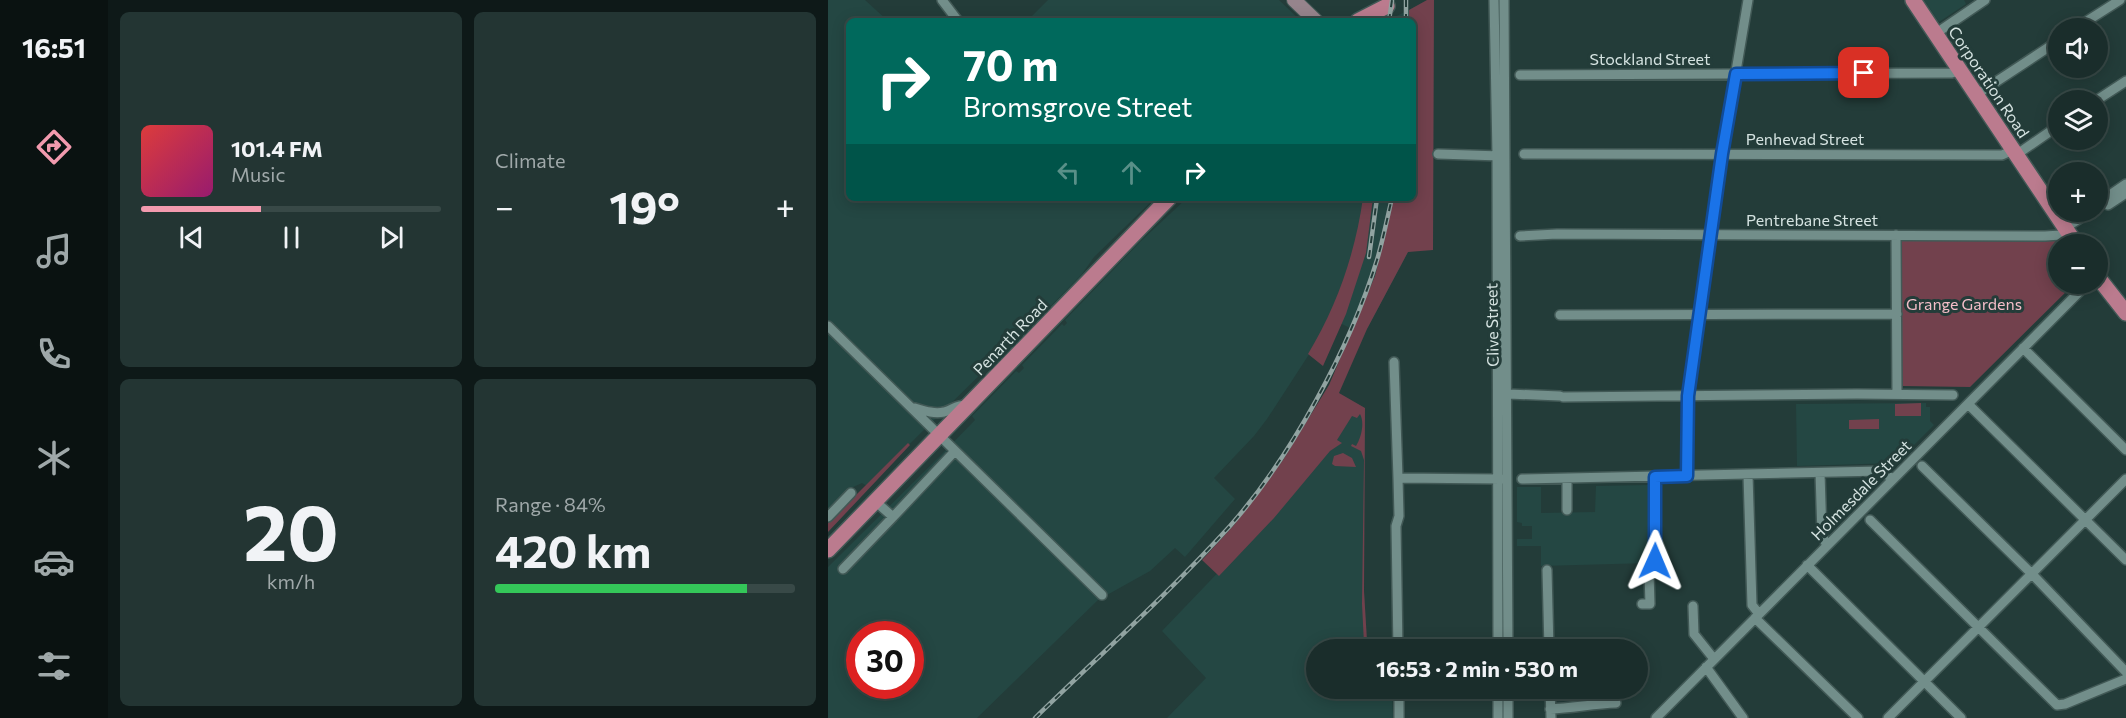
<!DOCTYPE html>
<meta charset="utf-8">
<style>
body{margin:0;font-family:Commissioner,sans-serif;background:#233533;color:#f1f3f6;height:100vh;display:flex;flex-direction:column;font-size:22px;white-space:nowrap}
*{box-sizing:border-box;margin:0}
p{font-size:20px;color:#9fa8a9}
.icon{flex:none;width:33px;height:33px;fill:none;stroke:currentColor;stroke-width:2;stroke-linecap:round;stroke-linejoin:round}
.map{position:relative;flex:1;overflow:hidden}
.panel{display:flex;flex-direction:column;gap:12px;padding:12px;background:#0e1918;width:720px}
.panel>*{flex:none}
.top-card{position:absolute;left:18px;top:18px;width:570px;height:183px;border-radius:9px;box-shadow:0 3px 15px #0003,0 0 0 2px #384947;background:#00695c;color:#fff;overflow:hidden}
.tools{position:absolute;left:1220px;top:18px;display:grid;gap:12px}
.tools a{display:grid;place-items:center;width:60px;height:60px;border-radius:50%;background:#1a2d2b;box-shadow:0 3px 15px #0003,0 0 0 2px #384947;font-size:30px}
.speed{position:absolute;left:18px;top:621px;display:flex;gap:12px;font-size:30px;font-weight:700;text-align:center}
.speed>*{display:grid;place-content:center;width:78px;height:78px;border-radius:50%;background:#1a2d2b;box-shadow:0 3px 15px #0003,0 0 0 2px #384947;line-height:1}
.speed .limit{border:9px solid #d22;background:#fff;color:#111}
.pin{position:absolute;display:grid;place-items:center;width:51px;height:51px;color:#fff;margin:-26px;border-radius:12px;box-shadow:0 3px 9px #0006}
.me{position:absolute;width:66px;margin:-33px;rotate:1deg;stroke-linejoin:round;filter:drop-shadow(0 0 4px #0008)}
.turn{display:flex;align-items:center;gap:21px;height:126px;padding:0 18px;font-size:27px}
.turn .icon{width:78px;height:78px;stroke-width:2.5}
.turn b{display:block;font-size:42px;line-height:51px}
.lanes{display:flex;align-items:center;height:57px;padding:0 18px;background:#0003;justify-content:center;gap:30px;direction:ltr}
.lanes .off{opacity:.35}
.big{font-size:45px;font-weight:700;line-height:1.1}
.panel .widget{flex:1;display:flex;flex-direction:column;justify-content:center;gap:9px;min-width:0;padding:0 21px;border-radius:9px;background:#233533}
.panel .dial{align-items:center;gap:0}
.dial b{font-size:78px;line-height:1}
.song{display:flex;align-items:center;gap:18px}
.cover{width:72px;height:72px;border-radius:9px;background:linear-gradient(135deg,hsl(0 70% 55%),hsl(320 70% 35%))}
.played{height:6px;border-radius:3px;background:linear-gradient(90deg,#f29aae 40%,#384947 40%)}
.keys{display:flex;justify-content:space-around;direction:ltr}
.heat{display:flex;justify-content:space-between;align-items:center;font-size:33px;direction:ltr}
.charge{height:9px;border-radius:4px;background:linear-gradient(90deg,#34c759 84%,#384947 0)}
.panel .tiles{flex:1;display:grid;gap:12px;grid-template-columns:repeat(2,1fr)}
.trip{position:absolute;left:478px;top:639px;width:342px;height:60px;border-radius:30px;background:#1a2d2b;box-shadow:0 3px 15px #0003,0 0 0 2px #384947;font-weight:700;line-height:60px;text-align:center}
main{display:flex;flex:1;min-height:0}
.tab-bar{display:flex;flex-direction:column;width:108px;justify-content:space-around;align-items:center;background:#0a1211;color:#9fa8a9}
.tab-bar .icon{width:42px;height:42px}
.tab-bar .selected{color:#f29aae}
.tab-bar b{font-size:27px;color:#f1f3f6}
.map>svg:first-child{display:block}
</style>
<main>
<nav class="tab-bar">
<b>16:51</b>
<svg class="icon selected" aria-label="directions" viewBox="0 0 24 24"><path d="M12 3l9 9-9 9-9-9zM9 14v-3h6M13 9l2 2-2 2"/></svg>
<svg class="icon" aria-label="music" viewBox="0 0 24 24"><path d="M9 18V5l10-2v13"/><circle cx="6" cy="18" r="3"/><circle cx="16" cy="16" r="3"/></svg>
<svg class="icon" aria-label="phone" viewBox="0 0 24 24"><path d="M5 4h4l2 5-3 2q2 4 5 5l2-3 5 2v4C11 20 4 13 5 4z"/></svg>
<svg class="icon" aria-label="climate" viewBox="0 0 24 24"><path d="M12 3v18M4 7l16 10M4 17L20 7"/></svg>
<svg class="icon" aria-label="car" viewBox="0 0 24 24"><path d="M5 17H2v-5l4-1 3-4h7l3 4 3 1v5h-3M9 17h6M6 11h13"/><circle cx="7" cy="17" r="2"/><circle cx="17" cy="17" r="2"/></svg>
<svg class="icon" aria-label="filters" viewBox="0 0 24 24"><path d="M4 7h16M4 17h16"/><circle cx="9" cy="7" r="2"/><circle cx="15" cy="17" r="2"/></svg>
</nav>
<section class="panel">
<div class="tiles">
<div class="widget">
<div class="song"><i class="cover"></i><div><b>101.4 FM</b><p>Music</p></div></div>
<div class="played"></div>
<div class="keys"><svg class="icon" aria-label="previous" viewBox="0 0 24 24"><path d="M18 5L8 12l10 7zM5 5v14"/></svg><svg class="icon" aria-label="pause" viewBox="0 0 24 24"><path d="M8 5v14M16 5v14"/></svg><svg class="icon" aria-label="next" viewBox="0 0 24 24"><path d="M6 5l10 7-10 7zM19 5v14"/></svg></div>
</div>
<div class="widget"><p>Climate</p>
<div class="heat"><a>−</a><b class="big">19°</b><a>+</a></div>
</div>
<div class="widget dial"><b>20</b><p>km/h</p></div>
<div class="widget"><p>Range · 84%</p><b class="big">420 km</b><div class="charge"></div></div>
</div>
</section>
<div class="map">
<svg width="1298" height="718" viewBox="0 0 1298 718">
<rect width="100%" height="100%" fill="#233c39"/>
<path fill="#244743" fill-rule="evenodd" d="M0 0H37L60 21H21V198H327L266 257 254 274 177 353 169 358 39 486 34 483 23 488 0 512Z
M220 0H451L473 21H199Z
M1096 0H1136L1138 4 1111 22Z
M594 3 592 250 580 252 539 329 526 330 504 319 439 419 426 436 386 478 407 499 357 557 347 548 322 571 270 600 149 718H0V567L113 455 147 420 144 416 188 371 191 373 196 368 194 365 234 324 236 326 239 323 237 320 313 241 359 198H585V21H559ZM32 634H82V686H32Z
M528 403 537 408 536 591 539 641 558 638 562 649 489 650V688L564 689 565 718H339L378 678 334 631 401 561Z
M1098 403V407H1102V421L1106 425 1068 463 969 466 968 404Z
M821 485 822 563 713 566V546H689V539H704V526H694V523L689 522V487H713V513L767 512 768 486Z"/>
<path fill="#72414d" d="M599 0H606L605 250 580 252 539 329 511 393 537 408 536 591 539 641 558 638 562 649H539L536 644 534 604 536 460 533 451 523 446 524 444 528 446C533 438 537 423 532 414L529 418 524 416 509 440 514 443 502 451 446 518 391 576 374 560 406 525 455 460 501 385 547 276 566 198H585V21H581V10Z
M535 198H545L538 253 518 314 495 366 480 354C509 306 527 254 535 198Z
M1074 241H1237L1239 244H1230V284H1246L1142 387 1074 386Z
M1093 403V416H1067V404Z
M1051 419V429H1021V420Z
M80 443 82 445 0 532V523Z
M515 453 524 458 528 467 507 466 504 464 506 456Z
M733 644H765L763 650 737 649Z"/>
<g fill="none" stroke-linecap="round" stroke-linejoin="round">
<defs>
<path id="street" d="M114 0 130 21
M666 0 669 155 670 650
M676 0 680 650
M1248 28 1292 0
M1107 34 1157 0
M692 75 1124 73 1132 71
M1148 95 1230 41
M1269 100 1298 81
M610 154 673 156
M696 154 1174 155 1185 150
M1188 155 1230 126
M1276 203 1280 205 1298 193
M1269 207 1276 203V199L1298 184
M1237 228 1262 212
M1068 235 1069 394
M692 236 729 234 1217 236 1233 235 1239 232
M732 315 1069 314
M0 326 274 595
M1195 348 1298 450
M566 362 570 478 673 479
M680 394 732 396
M735 397 1029 394 1125 395
M1140 404 1298 560
M87 408C97 411 106 414 116 412 127 409 126 405 140 405
M1094 466 1204 574 1298 672
M992 473 994 535 999 546
M920 475 924 605 931 614
M859 476 860 396 894 154 920 0
M694 479 1053 471 1065 479
M739 479V510
M47 501 65 517 127 451
M0 517 23 493
M1042 520 1229 705 1237 704 1298 679
M979 565 1133 718
M15 569 65 517
M719 570 721 650
M814 604H822L821 573 828 558 827 477
M865 606 866 634 886 659
M927 618 1030 718
M570 650 568 526 571 516 570 478
M878 667 915 718
M680 688V718
M722 688 723 718
M722 709C745 708 765 704 788 703
M571 718V688
M670 718V688
M828 718 1259 284
M1060 718 1298 479"/>
<path id="secondary" d="M466 0 488 21"/>
<path id="primary" d="M1085 0 1248 244
M530 21 559 6
M1269 276 1298 313
M0 550 341 198"/>
</defs>
<use href="#street" stroke="#425956" stroke-width="12"/>
<use href="#secondary" stroke="#425956" stroke-width="16"/>
<use href="#primary" stroke="#425956" stroke-width="18"/>
<use href="#street" stroke="#728e8a" stroke-width="9"/>
<use href="#secondary" stroke="#96848c" stroke-width="14"/>
<use href="#primary" stroke="#bb7b8e" stroke-width="15"/>
<defs>
<path id="rail" d="M578 0V21
M561 21 564 0
M541 257 549 198
M207 718C272 655 341 593 402 526 463 457 522 348 549 260 555 240 559 219 564 198"/>
</defs>
<use href="#rail" stroke="#91a3a1" stroke-width="4.5"/>
<use href="#rail" stroke="#233c39" stroke-width="2" stroke-dasharray="7" stroke-linecap="butt"/>
</g>
<g fill="none" stroke-linecap="round" stroke-linejoin="round">
<defs>
<path id="route" d="M827 561V477L859 476 860 396 894 154 908 74 1036 73"/>
</defs>
<use href="#route" stroke="#114b97" stroke-width="15"/>
<use href="#route" stroke="#1a73e8" stroke-width="10"/>
</g>
<g text-anchor="middle" stroke-width="6" stroke-linejoin="round" paint-order="stroke">
<g font-size="16" fill="#d5e3e1" stroke="#233c39">
<text x="822" y="65">Stockland Street</text>
<text transform="translate(1161 82) rotate(56)" y="6">Corporation Road</text>
<text x="977" y="145">Penhevad Street</text>
<text x="984" y="226">Pentrebane Street</text>
<text transform="translate(664 325) rotate(-91)" y="6">Clive Street</text>
<text transform="translate(182 337) rotate(-46)" y="6">Penarth Road</text>
<text transform="translate(1033 490) rotate(-45)" y="6">Holmesdale Street</text>
</g>
<g font-size="16" fill="#f5bec9" stroke="#233c39">
<text x="1136" y="310">Grange Gardens</text>
</g>
</g>
</svg>
<div class="tools">
<a><svg class="icon" aria-label="sound" viewBox="0 0 24 24"><path d="M4 9h4l5-4v14l-5-4H4zM17 9q2 3 0 6"/></svg></a>
<a><svg class="icon" aria-label="layers" viewBox="0 0 24 24"><path d="M12 4l9 5-9 5-9-5zM3 14l9 5 9-5"/></svg></a>
<a>+</a>
<a>−</a>
</div>
<div class="speed"><div class="limit">30</div></div>
<div class="pin" style="left:1036px;top:73px;background:#d93025"><svg class="icon" aria-label="arrive" viewBox="0 0 24 24"><path d="M6 21V4h12l-3 4 3 4H6"/></svg></div>
<svg class="me" style="left:827px;top:561px" viewBox="-20 -20 40 40"><path d="M0-17L14 15 0 8-14 15z" fill="#1a73e8" stroke="#fff" stroke-width="4"/></svg>
<div class="trip">16:53 · 2 min · 530 m</div>
<div class="top-card">
<div class="turn"><svg class="icon" aria-label="right" viewBox="0 0 24 24"><path d="M7 20v-9h11M14 6l5 5-5 5"/></svg><div><b>70 m</b>Bromsgrove Street</div></div>
<div class="lanes"><svg class="icon off" aria-label="left" viewBox="0 0 24 24"><path d="M17 20v-9H6M10 6l-5 5 5 5"/></svg><svg class="icon off" aria-label="ahead" viewBox="0 0 24 24"><path d="M12 20V5M6 11l6-6 6 6"/></svg><svg class="icon" aria-label="right" viewBox="0 0 24 24"><path d="M7 20v-9h11M14 6l5 5-5 5"/></svg></div>
</div>
</div>
</main>
